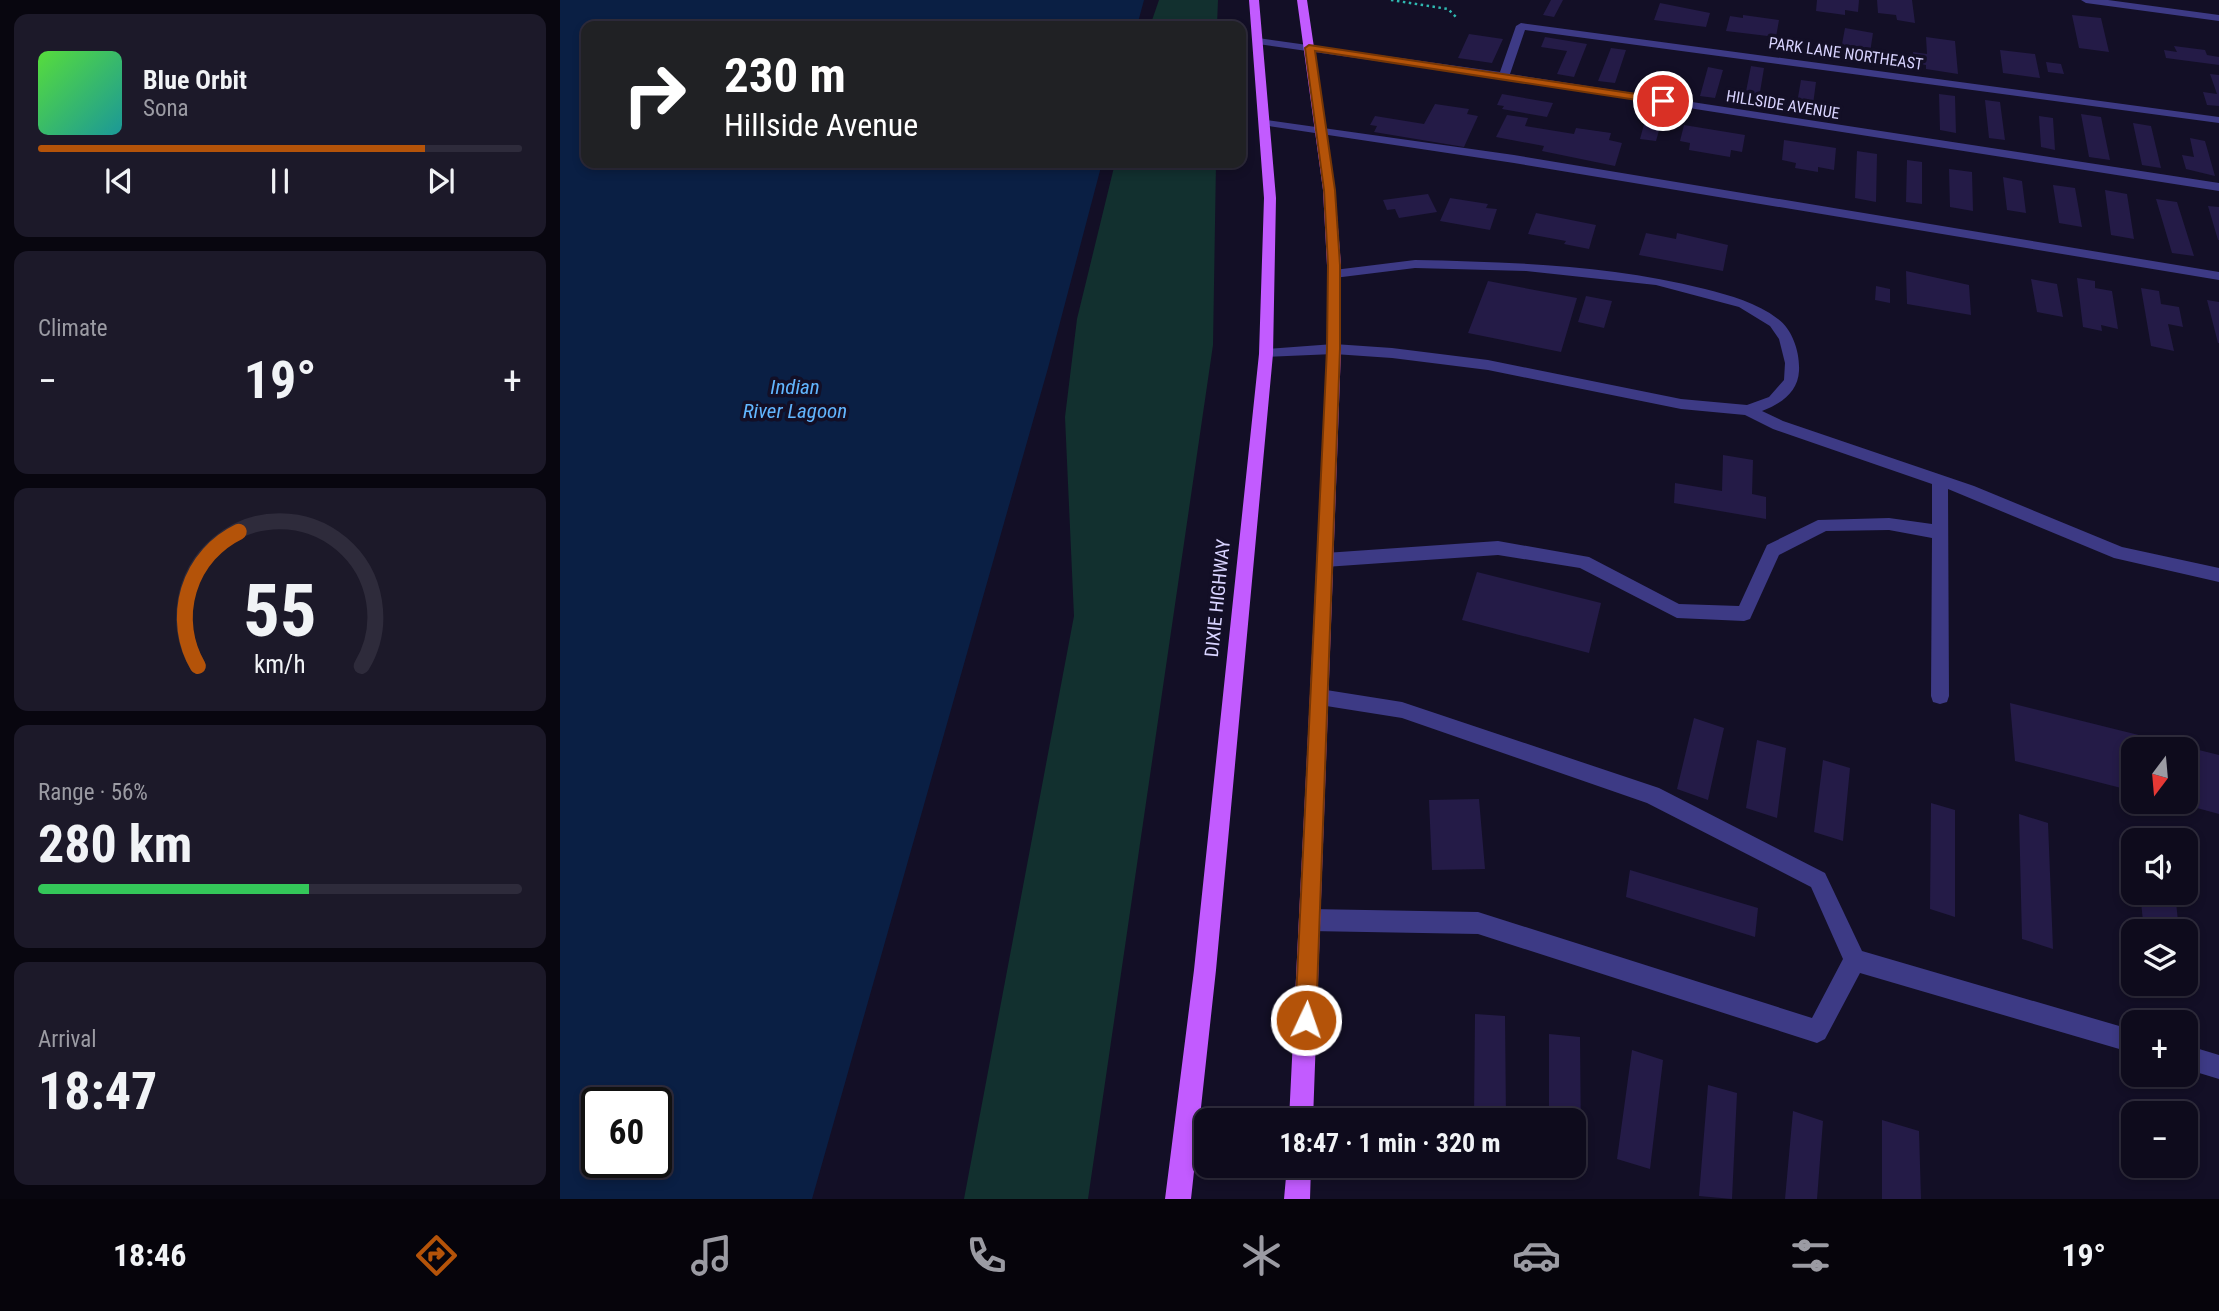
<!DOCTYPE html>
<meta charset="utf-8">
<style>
body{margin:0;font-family:"Roboto Condensed",sans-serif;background:#1c1929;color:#f1f3f6;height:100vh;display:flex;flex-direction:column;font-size:26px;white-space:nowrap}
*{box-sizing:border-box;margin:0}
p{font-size:23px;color:#9b9ba3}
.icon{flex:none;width:38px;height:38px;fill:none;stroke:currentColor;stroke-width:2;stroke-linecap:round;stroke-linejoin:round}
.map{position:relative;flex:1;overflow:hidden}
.sheet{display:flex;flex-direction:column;gap:14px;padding:14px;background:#08060f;width:560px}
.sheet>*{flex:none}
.guide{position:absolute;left:21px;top:21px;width:665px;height:147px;border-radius:14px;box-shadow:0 4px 10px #0003,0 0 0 2px #2e2b3b;background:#202124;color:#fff;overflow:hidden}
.needle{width:46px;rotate:196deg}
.controls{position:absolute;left:1561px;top:737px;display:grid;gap:14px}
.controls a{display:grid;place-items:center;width:77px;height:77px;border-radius:14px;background:#0e0b1c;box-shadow:0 4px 10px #0003,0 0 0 2px #2e2b3b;font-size:35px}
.speed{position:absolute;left:21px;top:1087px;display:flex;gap:14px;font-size:35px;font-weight:700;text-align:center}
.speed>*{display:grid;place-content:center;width:91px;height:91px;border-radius:50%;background:#0e0b1c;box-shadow:0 4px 10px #0003,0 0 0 2px #2e2b3b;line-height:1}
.speed .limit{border:4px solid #111;border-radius:10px;background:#fff;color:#111}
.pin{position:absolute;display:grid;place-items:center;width:60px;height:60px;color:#fff;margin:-30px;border:4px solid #fff;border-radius:50%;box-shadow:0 2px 7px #0007}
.me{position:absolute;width:77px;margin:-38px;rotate:3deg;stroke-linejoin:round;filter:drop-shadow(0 0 5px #0008)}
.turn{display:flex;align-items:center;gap:24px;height:147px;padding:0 28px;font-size:32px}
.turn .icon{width:91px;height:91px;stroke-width:2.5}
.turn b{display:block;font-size:49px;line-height:60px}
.big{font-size:52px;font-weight:700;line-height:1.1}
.sheet .card{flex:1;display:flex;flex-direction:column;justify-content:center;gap:10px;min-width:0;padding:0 24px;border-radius:14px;background:#1c1929}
.sheet .dial{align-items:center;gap:0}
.dial svg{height:182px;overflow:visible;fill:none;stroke:#2e2b3b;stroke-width:7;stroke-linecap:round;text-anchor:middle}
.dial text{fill:#f1f3f6;stroke:none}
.song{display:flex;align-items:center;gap:21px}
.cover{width:84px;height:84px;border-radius:10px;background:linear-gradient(135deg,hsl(110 70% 55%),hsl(180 70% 35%))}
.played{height:7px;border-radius:4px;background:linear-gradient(90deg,#b45309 80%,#2e2b3b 80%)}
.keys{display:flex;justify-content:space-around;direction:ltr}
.heat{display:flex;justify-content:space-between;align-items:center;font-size:38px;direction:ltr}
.charge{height:10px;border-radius:5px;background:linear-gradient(90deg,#34c759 56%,#2e2b3b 0)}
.trip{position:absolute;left:634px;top:1108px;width:392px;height:70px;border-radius:14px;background:#0e0b1c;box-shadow:0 4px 10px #0003,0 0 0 2px #2e2b3b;font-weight:700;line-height:70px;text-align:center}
.tab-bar{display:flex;height:112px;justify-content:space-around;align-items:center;background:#06040b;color:#9b9ba3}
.tab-bar .icon{width:49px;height:49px}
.tab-bar .active{color:#b45309}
.tab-bar b{font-size:32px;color:#f1f3f6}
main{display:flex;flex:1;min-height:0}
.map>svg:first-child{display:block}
</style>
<main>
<section class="sheet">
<div class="card">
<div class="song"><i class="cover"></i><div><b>Blue Orbit</b><p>Sona</p></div></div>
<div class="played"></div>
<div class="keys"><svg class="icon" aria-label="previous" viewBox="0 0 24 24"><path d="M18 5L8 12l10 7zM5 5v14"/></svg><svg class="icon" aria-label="pause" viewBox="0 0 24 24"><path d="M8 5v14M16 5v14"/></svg><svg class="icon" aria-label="next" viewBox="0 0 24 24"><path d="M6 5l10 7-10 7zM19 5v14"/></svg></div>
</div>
<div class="card"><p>Climate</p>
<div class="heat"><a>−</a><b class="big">19°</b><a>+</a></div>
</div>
<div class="card dial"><svg viewBox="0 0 100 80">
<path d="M14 69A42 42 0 1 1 86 69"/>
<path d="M14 69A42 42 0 0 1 32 10" stroke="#b45309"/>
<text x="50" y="56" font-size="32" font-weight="700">55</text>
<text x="50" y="72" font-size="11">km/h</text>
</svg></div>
<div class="card"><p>Range · 56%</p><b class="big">280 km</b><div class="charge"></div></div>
<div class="card"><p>Arrival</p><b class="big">18:47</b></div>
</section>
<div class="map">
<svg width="1659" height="1199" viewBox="0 0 1659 1199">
<rect width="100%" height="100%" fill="#130f26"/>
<path fill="#12302f" d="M599 0H658L657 26H590Z
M555 163H656L653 345 528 1199H404L514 616 505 417 517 319Z"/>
<path fill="#0a1f44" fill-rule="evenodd" d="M0 0H584L577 26H26V163H542L488 368 252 1199H0ZM37 1102H96V1162H37Z"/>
<path fill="#241b47" d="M991 0H1003L994 17 983 15Z
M1257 0H1299L1298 12 1285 10V15L1256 11Z
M1317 0H1352L1355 23 1337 20 1336 15 1318 13Z
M1100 3 1150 13 1146 27 1094 20Z
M1183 15 1219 20 1216 37 1166 31 1170 16 1183 18Z
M1512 15 1541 18 1549 52 1519 48Z
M1285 28 1313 33 1309 59 1280 55Z
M909 34 943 39 932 63 898 58Z
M985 37 1027 44 1014 77 997 74 1007 51 981 47Z
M1366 37 1395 41 1398 74 1366 69V65L1354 63 1353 52 1367 54Z
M1614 46 1645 50 1647 55 1659 57V65L1606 58 1604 50 1617 52Z
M1051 48 1066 50 1055 83 1038 81Z
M1440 50 1475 54 1480 78 1443 73Z
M1486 62 1501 64 1504 74 1488 72Z
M1191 66 1204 68 1198 104 1184 102Z
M1148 67 1163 70 1155 98 1140 96Z
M1650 74 1659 75V106L1647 105 1643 92 1657 94Z
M1241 80 1256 82 1252 112 1236 109Z
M942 94 993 103 987 117 942 109 944 106 937 105Z
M1379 94 1395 96 1396 133 1380 130Z
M1425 100 1440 102 1445 140 1429 138Z
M875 104 909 109 907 114 918 116 904 147 814 132 817 126 810 125 815 116 864 124Z
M1521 114 1541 117 1550 160 1529 157Z
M947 115 968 118 965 126 1014 134 1016 128 1051 133 1049 140 1062 143 1055 166 982 151 984 146 936 137Z
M1479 116 1493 118 1495 150 1481 147Z
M1086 117 1102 120 1096 141 1080 139Z
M1573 123 1591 126 1601 168 1582 165Z
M1124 125 1185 135 1182 152 1171 150 1170 157 1129 150 1130 143 1120 141Z
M1630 138 1645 141 1655 176 1626 169 1622 155 1634 157Z
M1224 140 1276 148 1274 170 1258 167V172L1235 168 1236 163 1222 160Z
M1297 151 1317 154 1316 202 1295 198Z
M1347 160 1362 162V204L1346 202Z
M1389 169 1412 172 1413 211 1390 207Z
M1443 177 1462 181 1466 213 1447 210Z
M1493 185 1515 188 1522 227 1499 223Z
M1545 190 1567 194 1574 239 1551 235Z
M868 194 877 212 839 218 835 209 827 210 823 200Z
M890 198 928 204 926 208 937 209 930 230 880 221Z
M1596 199 1617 202 1634 256 1612 253Z
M1648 206 1659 207V240H1658Z
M976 213 1036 225 1029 249 1004 244 1006 241 968 234Z
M1086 233 1116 239 1117 233 1168 245 1163 271 1079 255Z
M1346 271 1409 285 1411 315 1347 304Z
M1517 278 1535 281V288L1552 291 1558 329 1541 325 1542 331 1523 327Z
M1471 279 1497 284 1503 317 1477 312Z
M928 281 1017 298 1001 352 908 333Z
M1316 286 1330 289V303L1315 300Z
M1581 288 1599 291 1601 304 1619 307 1623 327 1608 324 1614 351 1591 346Z
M1026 296 1052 301 1044 328 1018 322Z
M1647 300 1659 302V343H1658Z
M1163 455 1193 460 1192 494 1206 497V519L1114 503 1115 483 1162 491Z
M917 572 1041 603 1029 653 902 620Z
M1450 703 1659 755V814L1615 802H1626V749H1573V791L1455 761Z
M1134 718 1164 728 1148 800 1117 789Z
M1197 740 1226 748 1217 818 1186 808Z
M1263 760 1290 768 1283 841 1254 832Z
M919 799 925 869 872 870 869 800Z
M1371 803 1395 810V917L1370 909Z
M1459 814 1488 823 1493 949 1462 939Z
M1070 870 1198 908 1195 937 1066 897Z
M1580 892H1615L1619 931H1584Z
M1591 984H1624L1626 996Z
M915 1014 945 1016 946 1120H914Z
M989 1034 1020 1037 1021 1151 1013 1150V1120H989Z
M1072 1050 1103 1060 1090 1169 1057 1159Z
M1148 1085 1177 1093 1172 1199 1139 1196Z
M1233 1111 1263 1121 1257 1199H1225Z
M1322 1120 1359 1131 1361 1199H1322Z"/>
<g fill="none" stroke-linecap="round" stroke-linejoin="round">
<path stroke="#2fb8b0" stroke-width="2.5" stroke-dasharray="2.5 3.5" stroke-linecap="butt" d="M831 0 888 9 896 17"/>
<path fill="#3d3a85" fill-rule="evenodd" d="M1521 0H1548L1659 15V21L1526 3Z
M961 23 1659 117V123L965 30 950 74 1659 183V191L944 79 698 44 693 41 698 38 940 72 956 26Z
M706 120 954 155 1659 272V280L954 163 702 125 700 123Z
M855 260C952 262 1050 265 1145 289 1171 296 1196 302 1218 319 1233 330 1240 353 1239 371 1238 392 1221 404 1202 411L1223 421 1414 486 1562 547 1659 568V582L1554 558 1388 489 1389 696 1387 702 1380 704 1373 702 1371 696 1372 538 1329 530 1266 531 1219 555 1190 619 1184 621 1117 618 1020 568 938 555 765 567 759 565 757 560 759 555 765 553 938 541 1029 557 1119 604 1179 606 1207 545 1258 520 1329 518 1372 524V484L1213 429 1185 415 1121 409 928 370 832 358 774 354 701 357 699 354 706 349 774 344 832 348 928 360 1121 399 1187 405 1209 397 1224 380 1225 363 1219 339 1210 326 1179 307 1096 285 966 271 855 268 774 278 767 274 774 270Z
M760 689 842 702 1099 788 1265 873 1302 951 1573 1030V1053L1300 973 1265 1039 1257 1043 918 934 750 931 742 928 739 920 742 912 750 909 918 912 1252 1018 1283 959 1251 887 1087 803 842 718 760 705 753 703 751 697 753 691Z
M1626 1045 1659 1055V1079L1626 1069Z"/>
<path fill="#c25bff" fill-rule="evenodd" d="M689 0H699L716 198 713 354 656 970 631 1199H605L634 970 699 354 704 198Z
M737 0H747L775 190 781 265V349L753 1120H729L767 349V265L763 190Z
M727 1166H751L750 1199H724Z"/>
</g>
<path fill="#b45309" stroke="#753606" stroke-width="2" d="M749 45 1103 98 1108 101 1103 104 755 51 775 190 780 265V349L756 1020 753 1027 746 1030 738 1027 735 1020 767 349 768 265 764 190 745 48Z"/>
<g text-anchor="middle" stroke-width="7" stroke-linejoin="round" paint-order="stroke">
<g font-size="16" fill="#d9d4ff" stroke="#130f26">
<text transform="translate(1286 53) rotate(8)" y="6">PARK LANE NORTHEAST</text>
<text transform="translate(1223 104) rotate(9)" y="6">HILLSIDE AVENUE</text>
</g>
<g font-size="19" fill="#d9d4ff" stroke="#130f26">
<text transform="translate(657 598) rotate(-84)" y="7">DIXIE HIGHWAY</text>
</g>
<g font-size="21" font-style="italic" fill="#62b6ff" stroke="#130f26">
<text x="235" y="394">Indian<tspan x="235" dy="24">River Lagoon</tspan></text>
</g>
</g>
</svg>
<div class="controls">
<a><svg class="needle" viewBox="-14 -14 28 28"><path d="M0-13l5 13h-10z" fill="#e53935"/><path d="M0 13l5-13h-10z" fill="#9b9ba3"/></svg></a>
<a><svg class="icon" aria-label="sound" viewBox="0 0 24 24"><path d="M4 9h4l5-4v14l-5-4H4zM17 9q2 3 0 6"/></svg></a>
<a><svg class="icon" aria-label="layers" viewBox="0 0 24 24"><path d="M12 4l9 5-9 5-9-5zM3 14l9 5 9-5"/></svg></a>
<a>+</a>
<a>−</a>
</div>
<div class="speed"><div class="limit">60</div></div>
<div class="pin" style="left:1103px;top:101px;background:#d93025"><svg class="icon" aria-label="arrive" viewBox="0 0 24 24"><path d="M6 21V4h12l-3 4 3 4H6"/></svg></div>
<svg class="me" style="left:746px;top:1020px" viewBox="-20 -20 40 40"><circle r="17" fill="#b45309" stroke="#fff" stroke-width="3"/><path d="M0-11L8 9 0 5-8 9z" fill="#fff"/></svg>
<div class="trip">18:47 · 1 min · 320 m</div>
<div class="guide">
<div class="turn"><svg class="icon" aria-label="right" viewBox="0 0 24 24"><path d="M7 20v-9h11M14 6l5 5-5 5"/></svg><div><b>230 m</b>Hillside Avenue</div></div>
</div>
</div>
</main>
<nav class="tab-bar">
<b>18:46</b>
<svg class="icon active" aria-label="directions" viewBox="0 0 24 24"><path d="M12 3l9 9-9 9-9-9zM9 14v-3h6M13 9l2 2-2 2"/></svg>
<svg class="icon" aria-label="music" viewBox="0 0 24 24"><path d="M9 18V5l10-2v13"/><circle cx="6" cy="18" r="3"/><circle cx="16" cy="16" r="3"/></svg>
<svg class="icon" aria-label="phone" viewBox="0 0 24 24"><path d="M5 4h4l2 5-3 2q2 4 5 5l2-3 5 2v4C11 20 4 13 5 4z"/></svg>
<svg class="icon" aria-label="climate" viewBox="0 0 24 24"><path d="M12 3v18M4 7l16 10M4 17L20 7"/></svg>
<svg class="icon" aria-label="car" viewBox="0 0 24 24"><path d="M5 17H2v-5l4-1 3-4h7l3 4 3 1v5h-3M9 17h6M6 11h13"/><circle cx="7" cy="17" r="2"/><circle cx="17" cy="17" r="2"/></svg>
<svg class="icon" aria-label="filters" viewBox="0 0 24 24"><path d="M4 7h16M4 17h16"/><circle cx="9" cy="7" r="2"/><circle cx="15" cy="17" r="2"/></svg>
<b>19°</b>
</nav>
